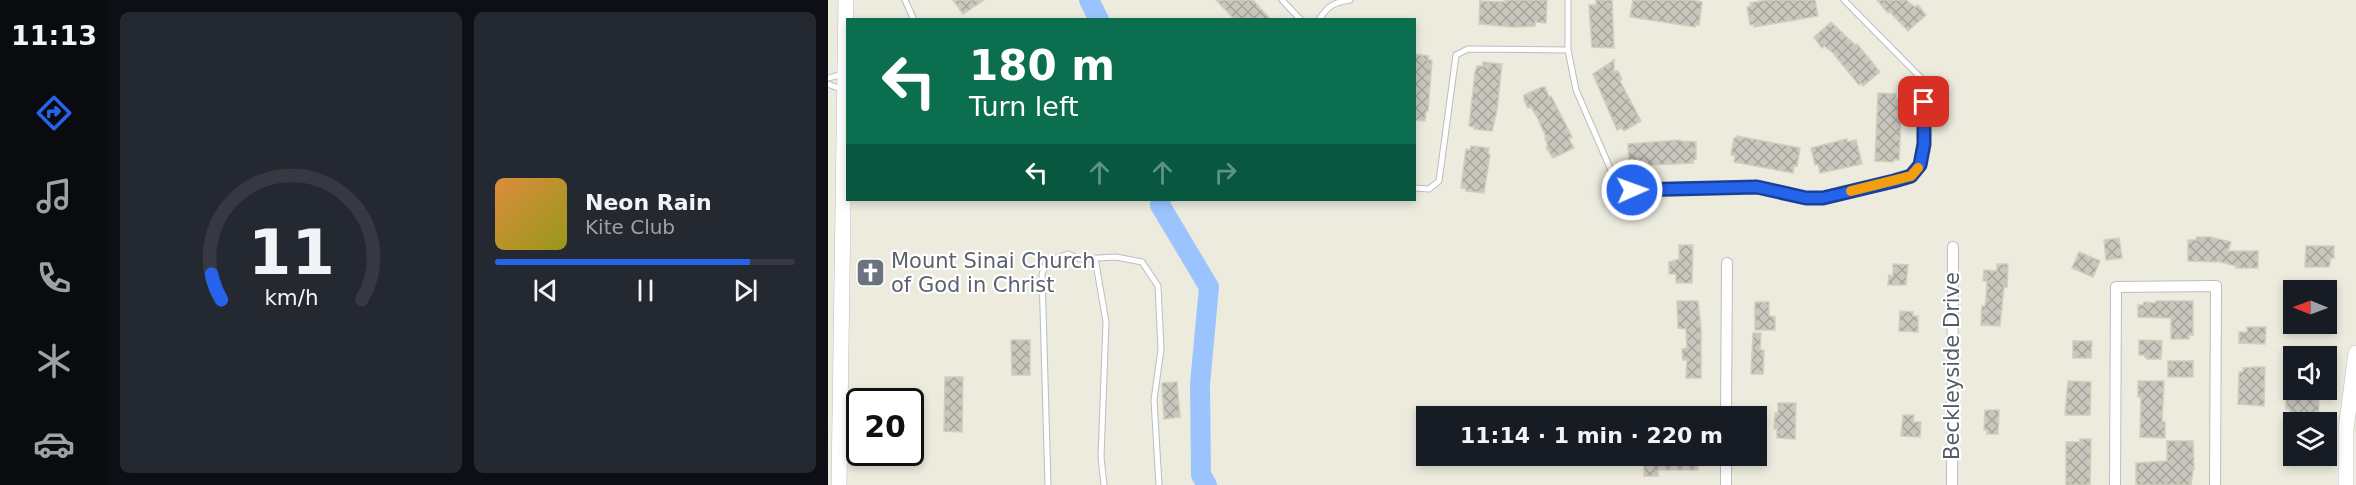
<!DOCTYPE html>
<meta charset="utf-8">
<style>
body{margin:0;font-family:"DejaVu Sans",sans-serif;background:#242831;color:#f1f3f6;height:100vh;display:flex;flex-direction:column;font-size:22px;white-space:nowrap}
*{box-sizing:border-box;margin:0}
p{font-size:20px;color:#9ea1a6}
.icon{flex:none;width:33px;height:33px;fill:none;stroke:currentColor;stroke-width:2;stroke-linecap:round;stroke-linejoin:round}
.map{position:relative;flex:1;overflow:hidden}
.side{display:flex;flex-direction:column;gap:12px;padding:12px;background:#0d0f14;width:720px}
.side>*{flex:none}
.hud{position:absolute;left:18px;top:18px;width:570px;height:183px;border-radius:0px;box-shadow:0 3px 9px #0003;background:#0b6e4f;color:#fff;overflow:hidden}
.needle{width:39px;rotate:271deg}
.fabs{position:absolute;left:1455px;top:280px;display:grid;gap:12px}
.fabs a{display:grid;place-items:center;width:54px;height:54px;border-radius:0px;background:#171b24;box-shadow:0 3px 9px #0003;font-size:30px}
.speed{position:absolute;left:18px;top:388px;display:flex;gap:12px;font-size:30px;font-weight:700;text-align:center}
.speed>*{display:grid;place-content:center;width:78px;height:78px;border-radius:50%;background:#171b24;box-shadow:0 3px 9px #0003;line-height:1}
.speed .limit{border:3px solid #111;border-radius:9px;background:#fff;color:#111}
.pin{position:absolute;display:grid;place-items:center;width:51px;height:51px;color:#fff;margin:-26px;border-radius:12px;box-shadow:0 3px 9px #0006}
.me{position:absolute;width:66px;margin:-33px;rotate:88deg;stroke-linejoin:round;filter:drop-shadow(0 0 4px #0008)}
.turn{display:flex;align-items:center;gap:21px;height:126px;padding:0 24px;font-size:27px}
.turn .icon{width:78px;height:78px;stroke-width:2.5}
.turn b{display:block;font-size:42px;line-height:51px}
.lanes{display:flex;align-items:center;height:57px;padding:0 24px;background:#0003;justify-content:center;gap:30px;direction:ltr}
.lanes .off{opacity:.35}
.side .tile{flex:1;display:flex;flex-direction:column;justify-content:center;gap:9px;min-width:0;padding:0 21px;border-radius:9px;background:#242831}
.side .dial{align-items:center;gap:0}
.dial svg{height:156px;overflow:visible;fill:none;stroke:#363941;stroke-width:7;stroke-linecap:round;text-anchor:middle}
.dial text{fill:#f1f3f6;stroke:none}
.song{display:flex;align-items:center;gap:18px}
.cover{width:72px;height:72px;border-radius:9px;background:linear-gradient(135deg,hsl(30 70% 55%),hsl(60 70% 35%))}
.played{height:6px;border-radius:3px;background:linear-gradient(90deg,#2563eb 85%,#363941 85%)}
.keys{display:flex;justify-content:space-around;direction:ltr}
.side .tiles{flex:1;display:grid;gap:12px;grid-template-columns:repeat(2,1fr)}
.trip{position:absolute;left:588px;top:406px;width:351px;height:60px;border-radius:0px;background:#171b24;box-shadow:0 3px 9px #0003;font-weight:600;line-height:60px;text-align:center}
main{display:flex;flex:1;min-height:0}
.tab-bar{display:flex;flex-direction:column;width:108px;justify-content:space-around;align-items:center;background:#090b0e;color:#9ea1a6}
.tab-bar .icon{width:42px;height:42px}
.tab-bar .selected{color:#2563eb}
.tab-bar b{font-size:27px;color:#f1f3f6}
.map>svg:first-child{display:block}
</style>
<main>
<nav class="tab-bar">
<b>11:13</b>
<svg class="icon selected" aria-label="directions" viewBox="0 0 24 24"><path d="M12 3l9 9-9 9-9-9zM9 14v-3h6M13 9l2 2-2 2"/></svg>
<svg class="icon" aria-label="music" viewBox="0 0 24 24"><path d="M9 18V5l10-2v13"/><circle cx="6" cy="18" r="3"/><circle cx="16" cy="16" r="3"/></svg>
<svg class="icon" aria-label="phone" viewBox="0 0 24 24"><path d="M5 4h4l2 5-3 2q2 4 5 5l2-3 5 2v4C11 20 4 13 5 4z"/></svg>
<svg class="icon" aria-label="climate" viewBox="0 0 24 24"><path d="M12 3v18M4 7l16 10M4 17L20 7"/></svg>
<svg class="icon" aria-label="car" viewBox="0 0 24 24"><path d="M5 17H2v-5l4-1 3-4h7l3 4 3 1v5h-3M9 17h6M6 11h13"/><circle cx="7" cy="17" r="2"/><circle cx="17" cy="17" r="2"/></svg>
</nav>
<section class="side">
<div class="tiles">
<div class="tile dial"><svg viewBox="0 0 100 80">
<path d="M14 69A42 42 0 1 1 86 69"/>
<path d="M14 69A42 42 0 0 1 9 56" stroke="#2563eb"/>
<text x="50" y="56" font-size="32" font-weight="700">11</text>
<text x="50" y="72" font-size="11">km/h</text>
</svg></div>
<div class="tile">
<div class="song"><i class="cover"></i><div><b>Neon Rain</b><p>Kite Club</p></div></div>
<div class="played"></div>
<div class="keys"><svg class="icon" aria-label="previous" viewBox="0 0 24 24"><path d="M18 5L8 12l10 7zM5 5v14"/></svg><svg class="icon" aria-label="pause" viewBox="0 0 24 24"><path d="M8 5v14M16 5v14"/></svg><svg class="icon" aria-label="next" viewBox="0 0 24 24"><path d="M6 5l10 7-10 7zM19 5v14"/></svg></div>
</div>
</div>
</section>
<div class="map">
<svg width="1528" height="485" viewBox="0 0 1528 485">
<defs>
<pattern id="building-cross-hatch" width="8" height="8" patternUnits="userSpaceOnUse" patternTransform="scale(1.5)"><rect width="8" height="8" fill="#c9c7bd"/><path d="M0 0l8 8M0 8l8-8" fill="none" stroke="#a6a59d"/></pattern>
</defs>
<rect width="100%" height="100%" fill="#ecebde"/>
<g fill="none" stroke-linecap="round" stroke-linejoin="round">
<path stroke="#9bc4ff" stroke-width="20" d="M261 0 271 20
M333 200 332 205 381 287 372 384 373 475 379 485"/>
</g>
<path fill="url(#building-cross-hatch)" stroke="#d1cebc" stroke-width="1.5" d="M125 0H156L135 14Z
M388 0H425L443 20H407Z
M677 0H719L718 23 707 22V26L685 27 651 24 652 1 677 2Z
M768 0H784L786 48 764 47 761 5H768Z
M805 0H863L874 2 871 25H867V27L802 17Z
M939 0H987L990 16 926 27V24L922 25 919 7 923 6 922 3Z
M1049 0H1078L1087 7 1090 5 1098 15 1080 31 1062 12 1060 13Z
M1003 22 1027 45 1029 44 1052 72 1035 86 1033 83 1031 85 1005 53 996 46 994 48 986 37Z
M586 54 601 56 600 60H604L600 111H598L597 121 586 120Z
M786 60V71H790L794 79 792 81 813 121 796 131 794 128 789 130 765 74Z
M655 62 674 64 669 110 664 131 646 129V127L641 126 647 72 649 66H655Z
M714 87H717L721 97 723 96 744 137 741 139 746 148 725 158 718 147 720 146 717 138 718 137 709 117 703 107 700 108 696 100V95Z
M1050 93 1068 94V99H1074L1071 160H1065V162L1047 161Z
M909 136 972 148 969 166 966 165 965 173 906 162 907 156 903 155 906 138H908Z
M1019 139V142L1028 140 1034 164 992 173 990 164 987 165 983 148Z
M852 140V141L868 142V159L865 160V163L804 166V161H801L800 144Z
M643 146 661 148 660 154 662 155 656 193 638 191V189L633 188 638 149 642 150Z
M1369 237H1382L1403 242 1400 251H1430V268H1408V266L1389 261 1388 262 1360 261V240H1368Z
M1291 238 1294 258 1278 260 1276 240Z
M851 245H865L864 283H848V274H841V262L851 259Z
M1478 246H1506V258H1503L1501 267H1477Z
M1251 252 1272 261 1265 277 1244 268Z
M1065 264 1080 265 1078 285H1060L1061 275 1065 276Z
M1169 264H1180L1179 287H1176L1172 326 1153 325 1154 306H1157L1158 298 1159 281H1155L1156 270 1169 271Z
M849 301H870L873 328V378H858L859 360H855L854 349 859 348 858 329 850 328Z
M1328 301H1365V335H1361V339H1343V318L1310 317V305H1315L1316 302 1328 303Z
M927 302H941V316L947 317V330H927Z
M1072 311 1085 312V316H1090V332L1071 331Z
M1419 327H1438L1437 344 1411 343V332H1419Z
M925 333H933L932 350H936L935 374H923Z
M183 340H202V375H184Z
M1311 340 1334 341 1333 359H1319L1316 355H1311Z
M1245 341H1264L1263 358H1245Z
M1340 361H1365V377H1340Z
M1428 367H1437L1436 406 1410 404 1411 372H1415V368Z
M117 377H135L134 432 116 431Z
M1240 381 1263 382 1262 415H1237Z
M1310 381H1336L1334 422H1337V438L1312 437 1313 397H1310Z
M349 382 352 417 336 419 334 383Z
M1458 390H1482V396H1491L1490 423H1462V409H1458Z
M950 403H968L967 439 949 438V429H946L947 413H950Z
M1157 410H1171L1170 434H1159V430H1156Z
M1075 415H1086L1085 422H1093L1092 437 1073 436Z
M1252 439H1263L1262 485H1238V442H1252Z
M1339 441H1365L1366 470H1365L1363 485H1308V463L1339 461Z
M816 456H870V470H830V476H816Z"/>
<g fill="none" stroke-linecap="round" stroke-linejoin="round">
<defs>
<path id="lane" d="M77 0 86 20
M454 0 473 20
M740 0V50L748 90 789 184 804 190 929 187 978 198H995L1083 175 1092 165 1096 144V81L1016 0
M491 20C499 6 507 2 522 0
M0 78 15 74
M0 84 15 90
M586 188 601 189 611 181 628 55 640 49 740 50
M267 258 278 322 273 457 276 485
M220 485 214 274 219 261 240 254 252 259 288 257 314 262 330 286 333 349 326 400 331 485"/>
<path id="street" d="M898 417 899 263
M898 485V456
M1124 485 1125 247
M1287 485 1288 287 1388 286 1387 485"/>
<path id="secondary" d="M11 485 18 0
M1518 485V429L1528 353"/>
</defs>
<use href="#lane" stroke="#bbbdc4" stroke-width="7"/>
<use href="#street" stroke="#bbbdc4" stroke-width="12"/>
<use href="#secondary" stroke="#bbbdc6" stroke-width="16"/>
<use href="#lane" stroke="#fff" stroke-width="5"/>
<use href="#street" stroke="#fff" stroke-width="10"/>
<use href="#secondary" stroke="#fff" stroke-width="15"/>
</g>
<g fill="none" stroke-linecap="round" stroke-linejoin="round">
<defs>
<path id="route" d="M804 190 929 187 978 198H995L1066 181 1083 176 1092 165 1096 144V102"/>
</defs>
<use href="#route" stroke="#184099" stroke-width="15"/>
<use href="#route" stroke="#2563eb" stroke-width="10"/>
<path stroke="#f59e0b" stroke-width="10" d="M1023 191 1083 176 1090 168"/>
</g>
<defs>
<symbol id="church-square" viewBox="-11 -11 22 22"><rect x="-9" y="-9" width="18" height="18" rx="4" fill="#6b7280" stroke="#fff"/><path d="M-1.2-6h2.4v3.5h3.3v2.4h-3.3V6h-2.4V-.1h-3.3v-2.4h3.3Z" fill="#fff"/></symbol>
</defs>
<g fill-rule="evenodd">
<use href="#church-square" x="26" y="256" width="33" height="33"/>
</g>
<g text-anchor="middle" stroke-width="4.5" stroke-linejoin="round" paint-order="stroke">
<g font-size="21" fill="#5b616d" stroke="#fff" text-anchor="start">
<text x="63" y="268">Mount Sinai Church<tspan x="63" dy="24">of God in Christ</tspan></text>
</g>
<g font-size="21" fill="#575a61" stroke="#fff">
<text transform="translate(1124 366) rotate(-90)" y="7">Beckleyside Drive</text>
</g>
</g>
</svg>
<div class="fabs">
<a><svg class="needle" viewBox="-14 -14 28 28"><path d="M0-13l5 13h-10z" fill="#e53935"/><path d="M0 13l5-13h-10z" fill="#9ea1a6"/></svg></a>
<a><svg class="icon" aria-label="sound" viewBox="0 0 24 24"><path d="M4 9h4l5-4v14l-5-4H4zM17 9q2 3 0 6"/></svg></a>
<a><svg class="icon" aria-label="layers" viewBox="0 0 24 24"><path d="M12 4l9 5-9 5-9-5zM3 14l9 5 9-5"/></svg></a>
</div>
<div class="speed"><div class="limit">20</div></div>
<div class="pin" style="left:1096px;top:102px;background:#d93025"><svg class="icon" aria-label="arrive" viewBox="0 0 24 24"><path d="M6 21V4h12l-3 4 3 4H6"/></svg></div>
<svg class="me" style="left:804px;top:190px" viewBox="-20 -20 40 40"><circle r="17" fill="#2563eb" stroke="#fff" stroke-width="3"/><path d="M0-11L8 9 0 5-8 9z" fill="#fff"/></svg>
<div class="trip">11:14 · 1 min · 220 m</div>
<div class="hud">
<div class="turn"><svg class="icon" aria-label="left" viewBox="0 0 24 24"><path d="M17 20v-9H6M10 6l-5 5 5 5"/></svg><div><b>180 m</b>Turn left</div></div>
<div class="lanes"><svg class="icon" aria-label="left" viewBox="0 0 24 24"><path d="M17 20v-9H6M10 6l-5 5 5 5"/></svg><svg class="icon off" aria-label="ahead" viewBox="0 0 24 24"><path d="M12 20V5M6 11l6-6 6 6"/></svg><svg class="icon off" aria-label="ahead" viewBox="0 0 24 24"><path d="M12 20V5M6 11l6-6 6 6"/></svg><svg class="icon off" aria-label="right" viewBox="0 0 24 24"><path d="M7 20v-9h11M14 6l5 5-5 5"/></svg></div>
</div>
</div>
</main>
